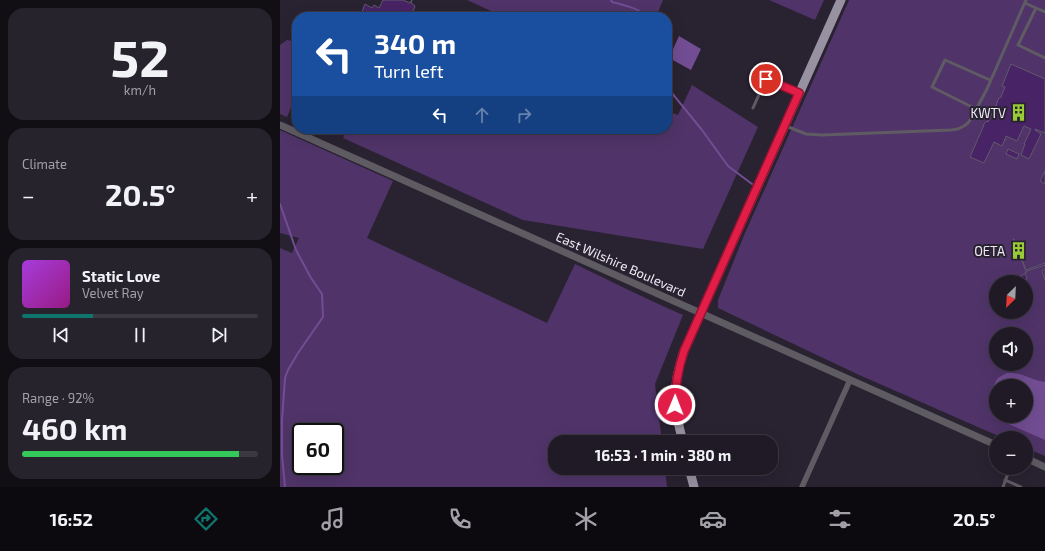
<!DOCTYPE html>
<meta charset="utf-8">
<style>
body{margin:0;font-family:"Exo 2",sans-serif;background:#27232d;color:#f1f3f6;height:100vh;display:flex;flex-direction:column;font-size:15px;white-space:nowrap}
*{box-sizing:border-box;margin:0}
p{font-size:13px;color:#a1a1a7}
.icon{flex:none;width:22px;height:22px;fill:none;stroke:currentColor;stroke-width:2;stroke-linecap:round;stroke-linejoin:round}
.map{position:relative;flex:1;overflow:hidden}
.panel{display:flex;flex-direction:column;gap:8px;padding:8px;background:#110e14;width:280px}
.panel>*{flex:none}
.top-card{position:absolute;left:12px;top:12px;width:380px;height:122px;border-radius:16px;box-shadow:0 4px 16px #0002,0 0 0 1px #3c3842;background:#1a4fa0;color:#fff;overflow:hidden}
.needle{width:26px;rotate:204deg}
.tools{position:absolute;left:709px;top:275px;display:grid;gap:8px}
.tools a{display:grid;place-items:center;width:44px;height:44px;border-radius:50%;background:#1f1a25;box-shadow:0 4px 16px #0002,0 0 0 1px #3c3842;font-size:20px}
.speed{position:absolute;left:12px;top:423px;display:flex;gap:8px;font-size:20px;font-weight:700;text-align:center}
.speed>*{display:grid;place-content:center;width:52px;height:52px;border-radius:50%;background:#1f1a25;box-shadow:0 4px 16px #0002,0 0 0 1px #3c3842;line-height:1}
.speed .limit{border:2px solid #111;border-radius:6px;background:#fff;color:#111}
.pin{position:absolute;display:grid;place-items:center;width:34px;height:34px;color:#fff;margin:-17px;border:2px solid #fff;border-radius:50%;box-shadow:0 1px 4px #0007}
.me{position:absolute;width:44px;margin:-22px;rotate:1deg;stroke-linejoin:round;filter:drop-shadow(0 0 3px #0008)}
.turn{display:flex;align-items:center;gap:14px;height:84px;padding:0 16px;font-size:18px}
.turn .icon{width:52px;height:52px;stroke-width:2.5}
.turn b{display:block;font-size:28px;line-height:34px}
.lanes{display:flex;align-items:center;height:38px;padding:0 16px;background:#0003;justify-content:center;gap:20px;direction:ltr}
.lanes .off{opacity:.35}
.big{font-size:30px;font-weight:700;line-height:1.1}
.panel .widget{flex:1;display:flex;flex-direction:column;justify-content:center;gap:6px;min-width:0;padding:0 14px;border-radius:16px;background:#27232d}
.panel .dial{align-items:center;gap:0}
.dial b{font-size:52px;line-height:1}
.song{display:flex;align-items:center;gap:12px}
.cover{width:48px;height:48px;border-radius:6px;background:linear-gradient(135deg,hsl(280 70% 55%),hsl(310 70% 35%))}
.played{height:4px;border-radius:2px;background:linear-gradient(90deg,#0f766e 30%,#3c3842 30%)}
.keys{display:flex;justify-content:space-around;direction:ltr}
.heat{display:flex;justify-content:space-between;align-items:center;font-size:22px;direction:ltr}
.charge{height:6px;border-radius:3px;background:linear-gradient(90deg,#34c759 92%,#3c3842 0)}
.trip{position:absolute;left:268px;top:435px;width:230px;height:40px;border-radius:16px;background:#1f1a25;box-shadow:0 4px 16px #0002,0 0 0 1px #3c3842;font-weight:700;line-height:40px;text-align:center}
.tab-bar{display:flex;height:64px;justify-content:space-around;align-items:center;background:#0c0a0f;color:#a1a1a7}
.tab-bar .icon{width:28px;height:28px}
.tab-bar .on{color:#0f766e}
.tab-bar b{font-size:18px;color:#f1f3f6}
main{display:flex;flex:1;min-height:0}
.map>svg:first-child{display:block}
</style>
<main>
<section class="panel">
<div class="widget dial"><b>52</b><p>km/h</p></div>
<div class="widget"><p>Climate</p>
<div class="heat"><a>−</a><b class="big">20.5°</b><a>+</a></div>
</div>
<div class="widget">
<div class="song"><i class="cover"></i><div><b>Static Love</b><p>Velvet Ray</p></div></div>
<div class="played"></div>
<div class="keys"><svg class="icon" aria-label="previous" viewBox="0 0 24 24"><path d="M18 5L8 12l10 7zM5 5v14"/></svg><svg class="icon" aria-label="pause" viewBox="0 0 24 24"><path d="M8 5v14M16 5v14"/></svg><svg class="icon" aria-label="next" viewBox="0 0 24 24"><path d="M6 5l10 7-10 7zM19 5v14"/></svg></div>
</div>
<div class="widget"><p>Range · 92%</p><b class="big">460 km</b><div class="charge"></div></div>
</section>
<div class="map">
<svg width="765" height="487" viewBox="0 0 765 487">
<rect width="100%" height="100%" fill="#292231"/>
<path fill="#503469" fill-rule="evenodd" d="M187 0H383L376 17H224Z
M489 0H544L535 20Z
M569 0H765V456L746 448V438H723L577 374 438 308V300L465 233ZM716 282H746V312H716ZM716 334H746V364H716ZM716 386H746V416H716Z
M7 40 17 42V94L7 117 0 114V45Z
M412 85 478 127 423 249 243 220 63 138 68 129H387V111L398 115Z
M0 130 113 181 87 238 267 323 295 264C331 281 366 299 403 315L375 384 382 442H275V468H385L387 487H0V248L12 253 19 238 0 233ZM21 432H55V466H21Z"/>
<path fill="#724d93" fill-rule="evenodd" d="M399 36 421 49 411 70 389 58Z
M727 373C743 372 750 380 765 382V440L715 418C711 407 710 388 718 378 720 376 724 375 727 373ZM716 386H746V416H716Z"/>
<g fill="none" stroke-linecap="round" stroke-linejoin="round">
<path stroke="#724d93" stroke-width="2" d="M331 0 332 2C337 3 358 9 359 11 360 12 362 16 362 17
M387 87 422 130 448 166 472 184
M0 204 16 250 31 278 42 294 43 317 18 353 8 370 5 378 2 420V455L5 487"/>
</g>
<path fill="#482365" stroke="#61596b" d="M103 0H123L130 3 132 0 131 3 135 6 132 14 138 17H80L85 4 92 8 94 5 99 8Z
M731 64 765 79V133L755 129V130L761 134 749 159 741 155 745 144H744L751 129 744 126 737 141 726 136 725 140V139L722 146 714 142 704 163 690 157 704 125H703L707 121 708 122 709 120V119L711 118 710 117 712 115 711 114 713 112H712L716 107 715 106 717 105 716 104 718 102 717 101 719 99H718L721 97 725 87 722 86Z
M728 149 739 154 737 159 726 154Z
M765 171V184L760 181Z
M733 239H734L746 270 765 263V265L747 271 746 273H745L746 271Z
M765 269V280L762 271Z
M745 274 747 277 746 280H742L740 278 742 275Z"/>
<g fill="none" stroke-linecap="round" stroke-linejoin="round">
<path stroke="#5f5b63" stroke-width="3" d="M745 3 756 8 738 45 765 58
M756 8 765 12
M473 108 486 79 518 92
M696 109 652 87 665 60 710 80
M506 126 526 134 542 135 671 130 678 129 684 126 688 123 692 117 707 89 746 0
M725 480 741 487
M723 487 730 468"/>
<path stroke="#5f5b63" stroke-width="5.5" d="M522 487 570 380"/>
<path stroke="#5f5b63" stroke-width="7" d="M0 125 716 445
M746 458 765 467"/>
<path stroke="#9891a1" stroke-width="9" d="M403 442C393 406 392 387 404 351L561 0
M409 468 414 487"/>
</g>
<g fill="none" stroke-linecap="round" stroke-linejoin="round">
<defs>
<path id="route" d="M395 405C395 386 398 369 404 351L519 93 486 79"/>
</defs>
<use href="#route" stroke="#92132f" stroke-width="10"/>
<use href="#route" stroke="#e11d48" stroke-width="7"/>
</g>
<defs>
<symbol id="building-bare" viewBox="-9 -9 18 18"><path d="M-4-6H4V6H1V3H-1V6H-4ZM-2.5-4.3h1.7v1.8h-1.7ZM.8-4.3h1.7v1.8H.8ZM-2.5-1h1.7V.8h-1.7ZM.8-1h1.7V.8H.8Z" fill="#98cb36" stroke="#292231" stroke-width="2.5" paint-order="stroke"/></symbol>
</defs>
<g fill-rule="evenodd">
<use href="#building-bare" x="726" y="100" width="25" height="25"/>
<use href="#building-bare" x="726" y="238" width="25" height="25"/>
</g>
<g text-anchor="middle" stroke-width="4" stroke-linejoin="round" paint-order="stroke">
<g font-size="13" fill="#eee9f4" stroke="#292231" text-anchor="end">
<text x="726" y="118">KWTV</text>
<text x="725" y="256">OETA</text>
</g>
<g font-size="13" fill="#eee9f4" stroke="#292231">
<text transform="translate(341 264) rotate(24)" y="5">East Wilshire Boulevard</text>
</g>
</g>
</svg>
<div class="tools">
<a><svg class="needle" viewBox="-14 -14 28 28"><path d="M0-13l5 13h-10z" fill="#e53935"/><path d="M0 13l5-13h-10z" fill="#a1a1a7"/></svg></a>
<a><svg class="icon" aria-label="sound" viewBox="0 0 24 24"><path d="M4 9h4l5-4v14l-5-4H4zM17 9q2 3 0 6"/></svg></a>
<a>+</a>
<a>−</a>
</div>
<div class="speed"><div class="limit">60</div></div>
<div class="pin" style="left:486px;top:79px;background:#d93025"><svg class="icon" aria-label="arrive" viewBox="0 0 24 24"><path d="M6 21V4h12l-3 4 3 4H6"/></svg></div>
<svg class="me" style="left:395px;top:405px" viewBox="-20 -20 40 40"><circle r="17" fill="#e11d48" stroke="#fff" stroke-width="3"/><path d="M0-11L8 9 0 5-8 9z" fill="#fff"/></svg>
<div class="trip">16:53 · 1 min · 380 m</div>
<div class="top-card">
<div class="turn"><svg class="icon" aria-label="left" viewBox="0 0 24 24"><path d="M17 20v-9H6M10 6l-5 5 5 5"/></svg><div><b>340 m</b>Turn left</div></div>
<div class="lanes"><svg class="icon" aria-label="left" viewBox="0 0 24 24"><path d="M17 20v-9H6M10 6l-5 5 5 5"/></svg><svg class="icon off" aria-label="ahead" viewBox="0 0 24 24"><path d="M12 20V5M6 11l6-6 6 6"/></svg><svg class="icon off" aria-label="right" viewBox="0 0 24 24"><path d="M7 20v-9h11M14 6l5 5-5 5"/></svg></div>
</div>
</div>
</main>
<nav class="tab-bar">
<b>16:52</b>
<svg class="icon on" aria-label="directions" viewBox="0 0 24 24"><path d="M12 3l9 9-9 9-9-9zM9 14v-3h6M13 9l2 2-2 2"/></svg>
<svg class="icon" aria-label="music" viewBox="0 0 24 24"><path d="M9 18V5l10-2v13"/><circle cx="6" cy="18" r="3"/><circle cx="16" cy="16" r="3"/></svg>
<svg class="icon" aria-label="phone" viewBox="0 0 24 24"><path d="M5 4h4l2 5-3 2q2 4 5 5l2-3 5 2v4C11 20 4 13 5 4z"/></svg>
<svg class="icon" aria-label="climate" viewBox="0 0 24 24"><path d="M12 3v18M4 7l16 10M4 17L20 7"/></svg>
<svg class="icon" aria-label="car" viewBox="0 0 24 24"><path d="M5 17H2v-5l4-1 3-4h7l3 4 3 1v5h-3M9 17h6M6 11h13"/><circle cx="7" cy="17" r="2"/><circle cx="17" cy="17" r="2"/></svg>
<svg class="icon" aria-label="filters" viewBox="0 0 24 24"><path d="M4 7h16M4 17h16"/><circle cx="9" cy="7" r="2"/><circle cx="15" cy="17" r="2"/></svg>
<b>20.5°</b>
</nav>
